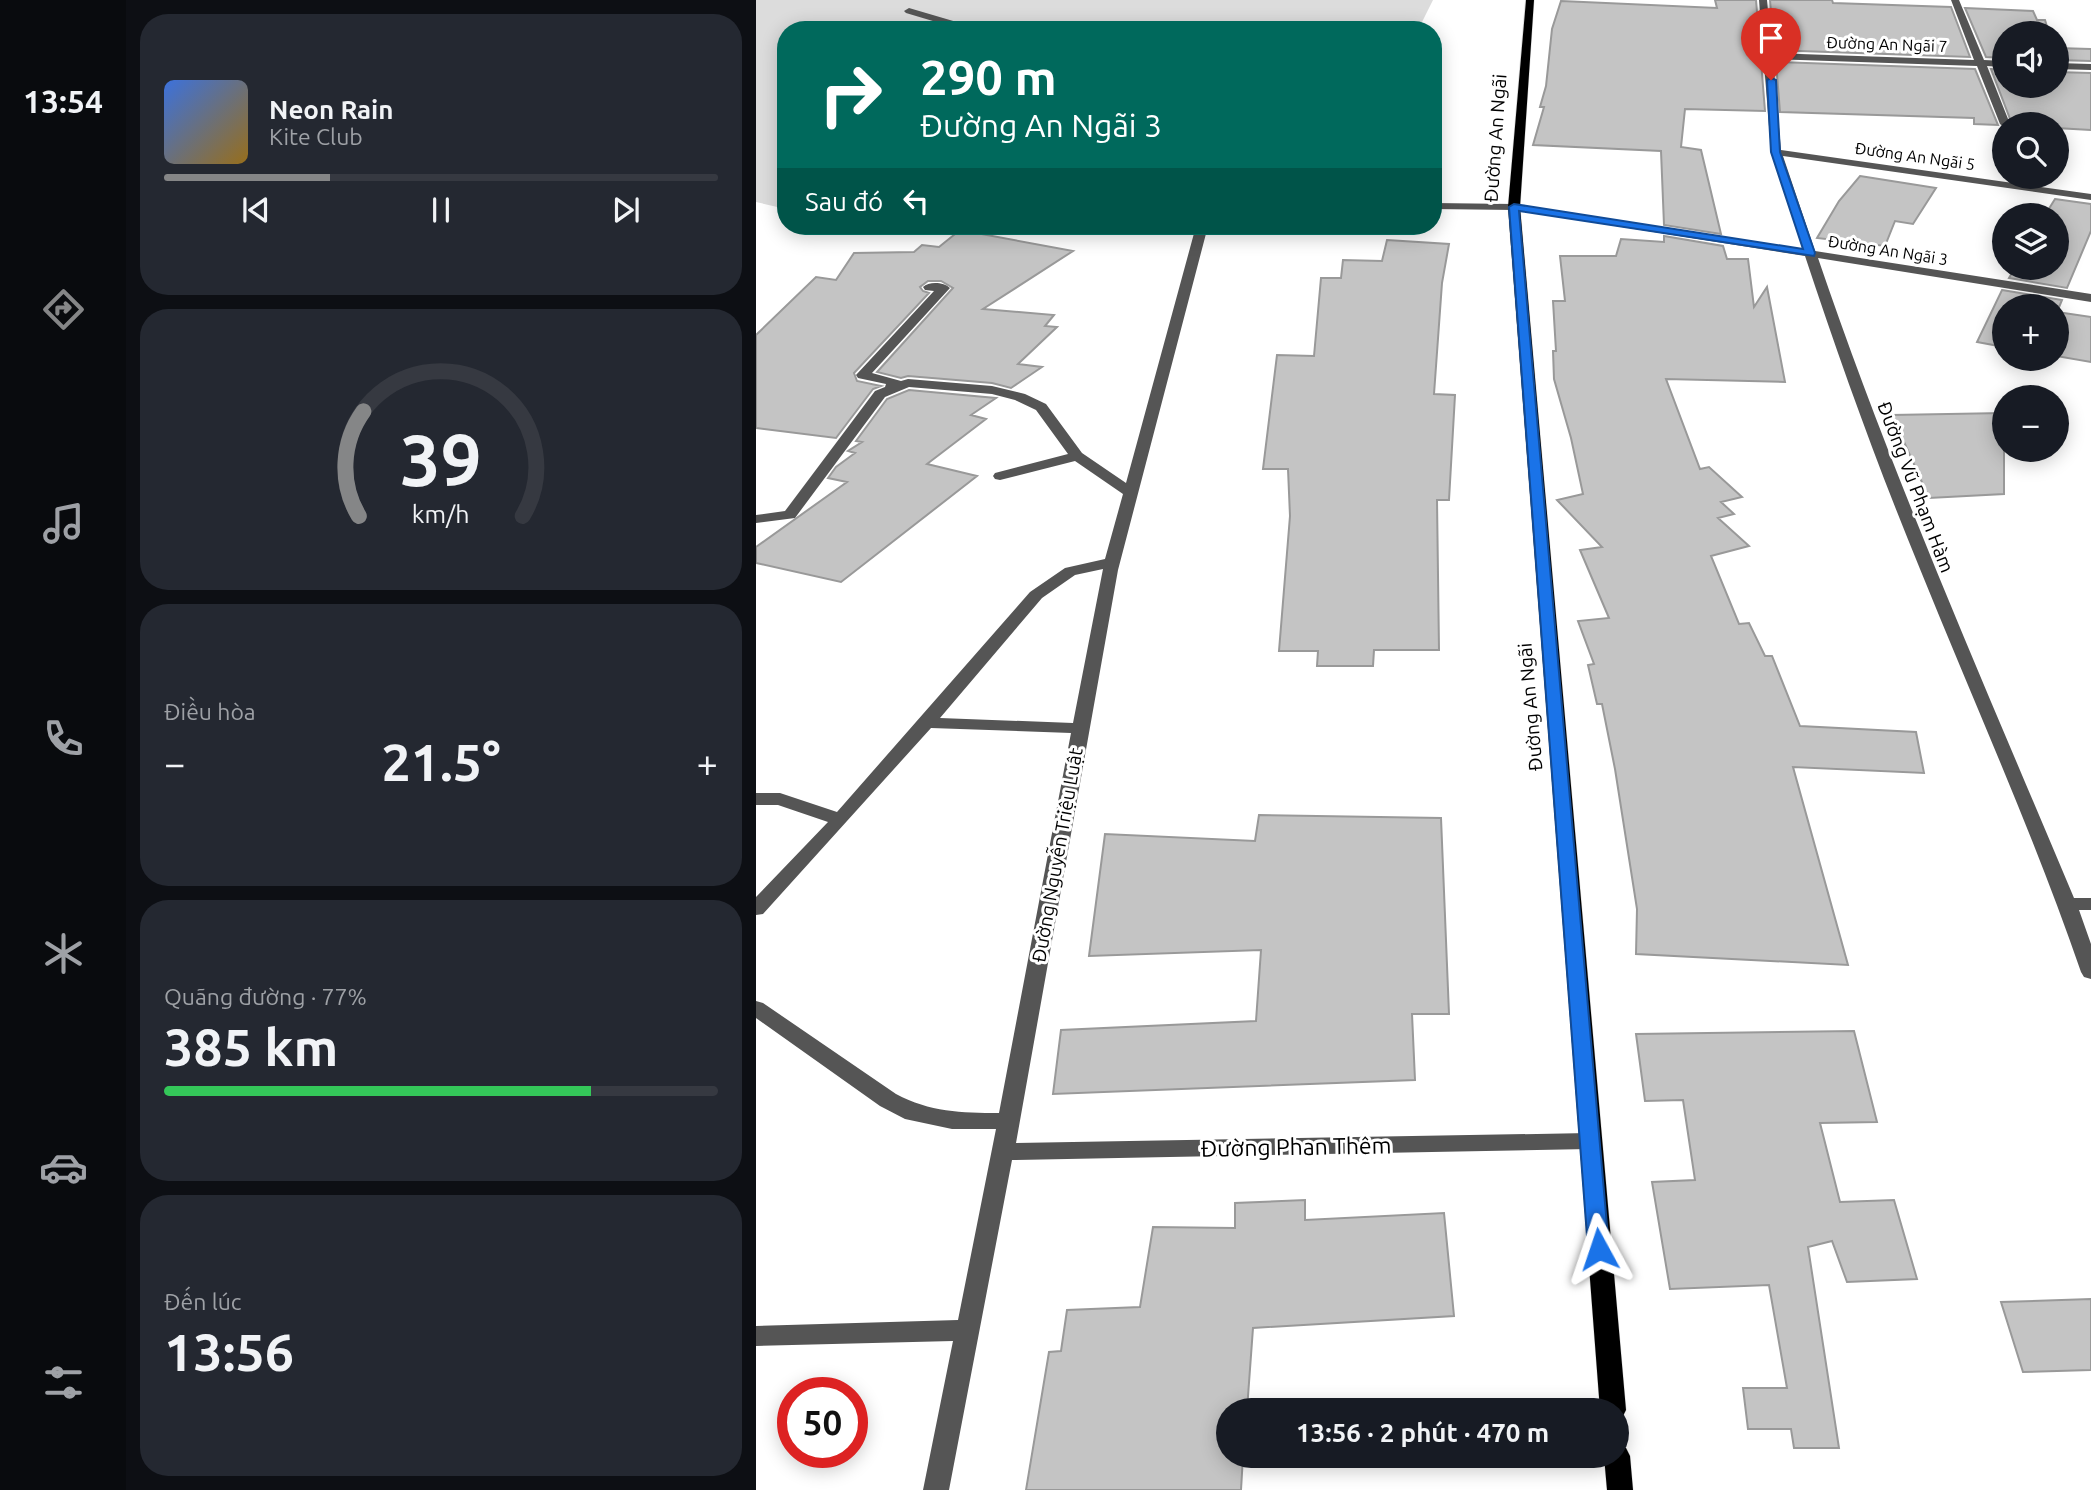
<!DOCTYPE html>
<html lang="vi">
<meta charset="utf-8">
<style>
body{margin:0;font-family:Ubuntu,sans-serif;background:#242831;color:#f1f3f6;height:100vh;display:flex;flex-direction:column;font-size:26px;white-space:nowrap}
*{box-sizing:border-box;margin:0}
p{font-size:23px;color:#9ea1a6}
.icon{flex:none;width:38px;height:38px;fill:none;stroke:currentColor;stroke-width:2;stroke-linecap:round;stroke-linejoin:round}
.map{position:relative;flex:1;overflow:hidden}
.details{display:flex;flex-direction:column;gap:14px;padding:14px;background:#0d0f14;width:630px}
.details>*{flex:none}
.banner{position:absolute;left:21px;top:21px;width:665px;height:214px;border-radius:28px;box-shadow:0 4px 18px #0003;background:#00695c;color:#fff;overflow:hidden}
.controls{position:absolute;left:1236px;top:21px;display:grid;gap:14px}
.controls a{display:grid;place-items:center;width:77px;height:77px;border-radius:50%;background:#171b24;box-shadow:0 4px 18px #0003;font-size:35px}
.speed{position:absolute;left:21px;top:1377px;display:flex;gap:14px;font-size:35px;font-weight:700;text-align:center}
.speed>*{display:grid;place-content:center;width:91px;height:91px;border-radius:50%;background:#171b24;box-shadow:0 4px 18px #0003;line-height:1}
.speed .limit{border:10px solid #d22;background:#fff;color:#111}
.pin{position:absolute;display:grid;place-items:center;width:60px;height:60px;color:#fff;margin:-72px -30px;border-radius:50% 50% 50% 0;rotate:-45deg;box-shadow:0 0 7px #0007}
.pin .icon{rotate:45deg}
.me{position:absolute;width:77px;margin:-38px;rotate:355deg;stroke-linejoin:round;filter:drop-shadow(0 0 5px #0008)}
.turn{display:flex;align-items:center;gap:24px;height:147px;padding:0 28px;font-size:32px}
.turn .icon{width:91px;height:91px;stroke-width:2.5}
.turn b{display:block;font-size:49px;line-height:60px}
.then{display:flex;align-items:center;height:66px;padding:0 28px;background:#0003;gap:14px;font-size:26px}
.big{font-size:52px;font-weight:700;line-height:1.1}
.details .widget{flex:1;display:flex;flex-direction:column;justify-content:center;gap:10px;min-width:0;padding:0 24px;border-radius:28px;background:#242831}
.details .dial{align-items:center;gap:0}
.dial svg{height:182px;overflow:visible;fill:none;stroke:#363941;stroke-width:7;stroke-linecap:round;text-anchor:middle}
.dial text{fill:#f1f3f6;stroke:none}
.song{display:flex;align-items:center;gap:21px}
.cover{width:84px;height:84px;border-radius:10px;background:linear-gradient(135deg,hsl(220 70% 55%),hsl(40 70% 35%))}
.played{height:7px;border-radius:4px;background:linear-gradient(90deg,#858687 30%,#363941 30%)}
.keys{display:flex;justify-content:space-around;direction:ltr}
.heat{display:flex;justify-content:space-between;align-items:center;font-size:38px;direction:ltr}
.charge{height:10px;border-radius:5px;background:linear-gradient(90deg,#34c759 77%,#363941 0)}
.trip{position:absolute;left:460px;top:1398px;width:413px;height:70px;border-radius:35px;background:#171b24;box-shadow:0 4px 18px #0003;font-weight:700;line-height:70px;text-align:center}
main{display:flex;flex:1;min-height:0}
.tab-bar{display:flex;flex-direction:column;width:126px;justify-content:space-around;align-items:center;background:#090b0e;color:#9ea1a6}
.tab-bar .icon{width:49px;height:49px}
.tab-bar .on{color:#858687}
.tab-bar b{font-size:32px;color:#f1f3f6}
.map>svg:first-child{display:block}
</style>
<main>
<nav class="tab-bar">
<b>13:54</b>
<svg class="icon on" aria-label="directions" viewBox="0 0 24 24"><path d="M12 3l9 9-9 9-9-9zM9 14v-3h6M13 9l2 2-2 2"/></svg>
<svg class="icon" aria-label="music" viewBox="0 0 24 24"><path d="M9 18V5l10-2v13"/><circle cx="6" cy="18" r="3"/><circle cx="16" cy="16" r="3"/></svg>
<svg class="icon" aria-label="phone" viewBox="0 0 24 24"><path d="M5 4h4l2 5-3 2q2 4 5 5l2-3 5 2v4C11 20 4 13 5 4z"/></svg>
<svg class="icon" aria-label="climate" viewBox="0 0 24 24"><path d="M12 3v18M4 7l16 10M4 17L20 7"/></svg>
<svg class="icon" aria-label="car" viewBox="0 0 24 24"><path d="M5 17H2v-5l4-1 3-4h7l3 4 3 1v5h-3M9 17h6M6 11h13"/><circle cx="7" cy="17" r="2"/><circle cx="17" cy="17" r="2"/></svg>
<svg class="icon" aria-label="filters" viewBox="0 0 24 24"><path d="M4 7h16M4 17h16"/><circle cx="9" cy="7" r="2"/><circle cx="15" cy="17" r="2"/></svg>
</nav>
<section class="details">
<div class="widget">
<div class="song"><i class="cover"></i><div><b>Neon Rain</b><p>Kite Club</p></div></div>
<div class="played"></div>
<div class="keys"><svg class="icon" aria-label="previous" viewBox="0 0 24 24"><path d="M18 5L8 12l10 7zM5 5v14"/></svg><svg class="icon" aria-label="pause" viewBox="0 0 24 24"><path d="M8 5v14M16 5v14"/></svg><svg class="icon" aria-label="next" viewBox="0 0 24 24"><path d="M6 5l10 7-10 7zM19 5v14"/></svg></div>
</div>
<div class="widget dial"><svg viewBox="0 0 100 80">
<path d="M14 69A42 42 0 1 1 86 69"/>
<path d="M14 69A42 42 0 0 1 16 23" stroke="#858687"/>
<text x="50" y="56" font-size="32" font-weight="700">39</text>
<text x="50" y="72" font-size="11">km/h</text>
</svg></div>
<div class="widget"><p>Điều hòa</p>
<div class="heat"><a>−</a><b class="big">21.5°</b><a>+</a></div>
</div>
<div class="widget"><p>Quãng đường · 77%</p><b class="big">385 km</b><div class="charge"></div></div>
<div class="widget"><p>Đến lúc</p><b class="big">13:56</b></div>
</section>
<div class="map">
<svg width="1335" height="1490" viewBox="0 0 1335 1490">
<rect width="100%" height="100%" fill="#fff"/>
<path fill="#dcdcdc" d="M0 0H677L662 30H30V209L0 202Z"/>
<path fill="#c4c4c4" stroke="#999" stroke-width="2" d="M959 0H1000L1009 111 929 109 925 147 945 150 965 234 908 225 905 151 777 145 788 107H784L790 86 796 29 805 1 961 8Z
M1014 0H1076L1077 3 1195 7 1214 57 1018 50Z
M1209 8 1277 11 1281 20H1289L1293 33H1248V58L1230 57Z
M1300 48 1335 49V61L1300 60Z
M1020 62 1219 69 1242 125 1218 124V118L1024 112Z
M1235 69 1248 70V86H1300V72L1335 73V130L1300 128V124H1256Z
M1104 176 1180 188 1157 224 1139 221 1129 246 1061 238 1083 201Z
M1299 199 1335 204V231L1311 288 1253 278 1259 268H1300V215H1289Z
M204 230 317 251 227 309 298 315 289 326 301 327 262 364 286 367 255 388 236 383 152 376 145 378 121 372 197 288 185 281H172L164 287 167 291 173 293 98 373 101 381 125 386 117 389 80 438 0 428V335L60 277 80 280 98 253 158 252 166 245 183 247Z
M908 236 967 246 971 259H992L998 307 1011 287 1029 382 910 379 944 469 953 467 986 497 965 502 978 514 962 518 993 546 955 556 983 624 993 623 1009 656H1016L1044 726 1160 732 1168 773 1037 767 1092 965 880 954 881 909 859 769 846 704H841L832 665 838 664 822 621 853 618 824 550 846 547 801 500 827 494 815 438 798 379 797 351H800L797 301H809L804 256H860L865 239 908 242Z
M631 240 693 244 686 283 678 394 699 395 693 500H681L683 650H618L617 666H561L562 651H523L534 516 532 469H507L521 355 558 356 565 278H585L587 260 626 261Z
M1246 290 1306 300 1301 312 1335 317V362L1300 356V306H1248V347L1221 342Z
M153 390 240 398 215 415 230 419 171 464 221 476 85 582 0 563V547L91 482 72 478 80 467 99 453 92 451 106 442 100 441 131 399Z
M1248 413V494L1173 498 1136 415Z
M503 815 685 818 693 1014H656L659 1080 297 1094 305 1030 500 1021 505 950 333 956 349 834 499 841Z
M1098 1031 1121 1122 1064 1123 1084 1202 1138 1200 1161 1279 1091 1282 1076 1241 1052 1247 1083 1448H1038L1035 1429H992L987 1388H1031L1013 1285 914 1289 896 1182 939 1180 927 1100 889 1101 880 1034Z
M549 1200V1220L688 1213 698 1316 497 1328 491 1410H472V1456H487L485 1490H270L293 1352 305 1351 311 1310 384 1307 397 1227 479 1228V1203Z
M1335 1299V1370L1267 1372 1245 1302Z"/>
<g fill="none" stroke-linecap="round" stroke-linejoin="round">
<defs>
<path id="major" d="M770 0H778L764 207 870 1410 866 1418 861 1419V1410H844L752 207Z
M861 1445 870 1448 874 1456 877 1490H851L848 1456H861Z"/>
</defs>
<use href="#major" stroke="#dbdbdb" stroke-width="1"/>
<path fill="#555" fill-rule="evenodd" d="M1003 0H1011L1016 53 1218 60 1195 0H1203L1228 60 1248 61V67L1231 66 1254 124H1248V127L1244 124 1221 66 1017 59 1025 150 1335 194V200L1027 156 1059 251 1335 294V302L1062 258C1136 476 1229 686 1318 898H1335V910H1323L1335 944V979L1328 977 1325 972C1278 835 1218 703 1164 569 1122 467 1084 362 1049 256L758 210 677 209V203L758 204 1047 249 1015 152Z
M153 8 221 28 222 30H207L150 13 148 11Z
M1300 63 1335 64V70L1300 69Z
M440 226H452L362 570 260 1143 833 1133 841 1135 844 1141 841 1147 833 1149 256 1160 193 1490H167L197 1341 0 1346V1326L202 1320 240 1129H196L149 1119 124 1106 0 1018V1001L7 1003 140 1094C174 1112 205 1113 243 1113L315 733 175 728 7 914 0 915V897L72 822 22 805H0V793H24L81 812 274 592 309 568 349 559 367 494 319 461 244 480 239 479 237 476 239 473 312 454 280 410 259 400 236 394 153 387 129 397 39 518 0 523V515L29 511 119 391 129 387 130 384 102 378 100 375 178 291 169 290 167 287C173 281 188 282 194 288L116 373 145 381 152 379 236 386 269 394 290 404 326 453 370 483ZM347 569 317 723 184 718 286 598 319 575Z"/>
<use href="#major" fill="#000" fill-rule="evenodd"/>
</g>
<path fill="#1a73e8" stroke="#114b97" stroke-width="2" d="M1015 78 1020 80 1024 152 1059 253 1058 256 763 211 853 1249 850 1255 843 1257 835 1255 832 1249 753 207 758 204 1047 249 1015 152 1011 80Z"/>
<g text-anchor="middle" stroke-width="6" stroke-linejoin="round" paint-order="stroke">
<g font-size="16" fill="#000" stroke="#fff">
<text transform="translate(1131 44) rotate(2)" y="6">Đường An Ngãi 7</text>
<text transform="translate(1159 156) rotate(8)" y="6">Đường An Ngãi 5</text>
<text transform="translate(1132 250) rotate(9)" y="6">Đường An Ngãi 3</text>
</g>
<g font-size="19" fill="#000" stroke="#fff">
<text transform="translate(739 138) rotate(-86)" y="7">Đường An Ngãi</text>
<text transform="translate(1160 487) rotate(69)" y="7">Đường Vũ Phạm Hàm</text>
<text transform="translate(774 707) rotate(-95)" y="7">Đường An Ngãi</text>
<text transform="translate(301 855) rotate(-80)" y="7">Đường Nguyễn Triệu Luật</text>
</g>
<g font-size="23" fill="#000" stroke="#fff">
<text transform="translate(540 1147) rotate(-1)" y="8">Đường Phan Thêm</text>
</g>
</g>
</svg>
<div class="controls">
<a><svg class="icon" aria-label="sound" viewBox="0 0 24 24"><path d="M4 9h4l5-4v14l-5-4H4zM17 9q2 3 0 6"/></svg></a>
<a><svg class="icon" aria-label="search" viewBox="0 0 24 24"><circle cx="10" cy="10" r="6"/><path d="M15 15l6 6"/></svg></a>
<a><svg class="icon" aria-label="layers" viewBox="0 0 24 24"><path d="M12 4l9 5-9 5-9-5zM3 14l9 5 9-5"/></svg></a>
<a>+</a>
<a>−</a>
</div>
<div class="speed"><div class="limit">50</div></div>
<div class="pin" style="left:1015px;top:80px;background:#d93025"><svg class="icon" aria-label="arrive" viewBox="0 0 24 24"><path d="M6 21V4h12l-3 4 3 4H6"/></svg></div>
<svg class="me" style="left:843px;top:1249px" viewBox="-20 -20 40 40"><path d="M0-17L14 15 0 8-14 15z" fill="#1a73e8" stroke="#fff" stroke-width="4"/></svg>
<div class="trip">13:56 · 2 phút · 470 m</div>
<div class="banner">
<div class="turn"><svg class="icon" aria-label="right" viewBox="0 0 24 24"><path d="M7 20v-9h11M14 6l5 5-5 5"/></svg><div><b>290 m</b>Đường An Ngãi 3</div></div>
<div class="then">Sau đó<svg class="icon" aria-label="left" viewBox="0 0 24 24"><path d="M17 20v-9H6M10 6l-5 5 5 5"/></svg></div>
</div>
</div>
</main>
